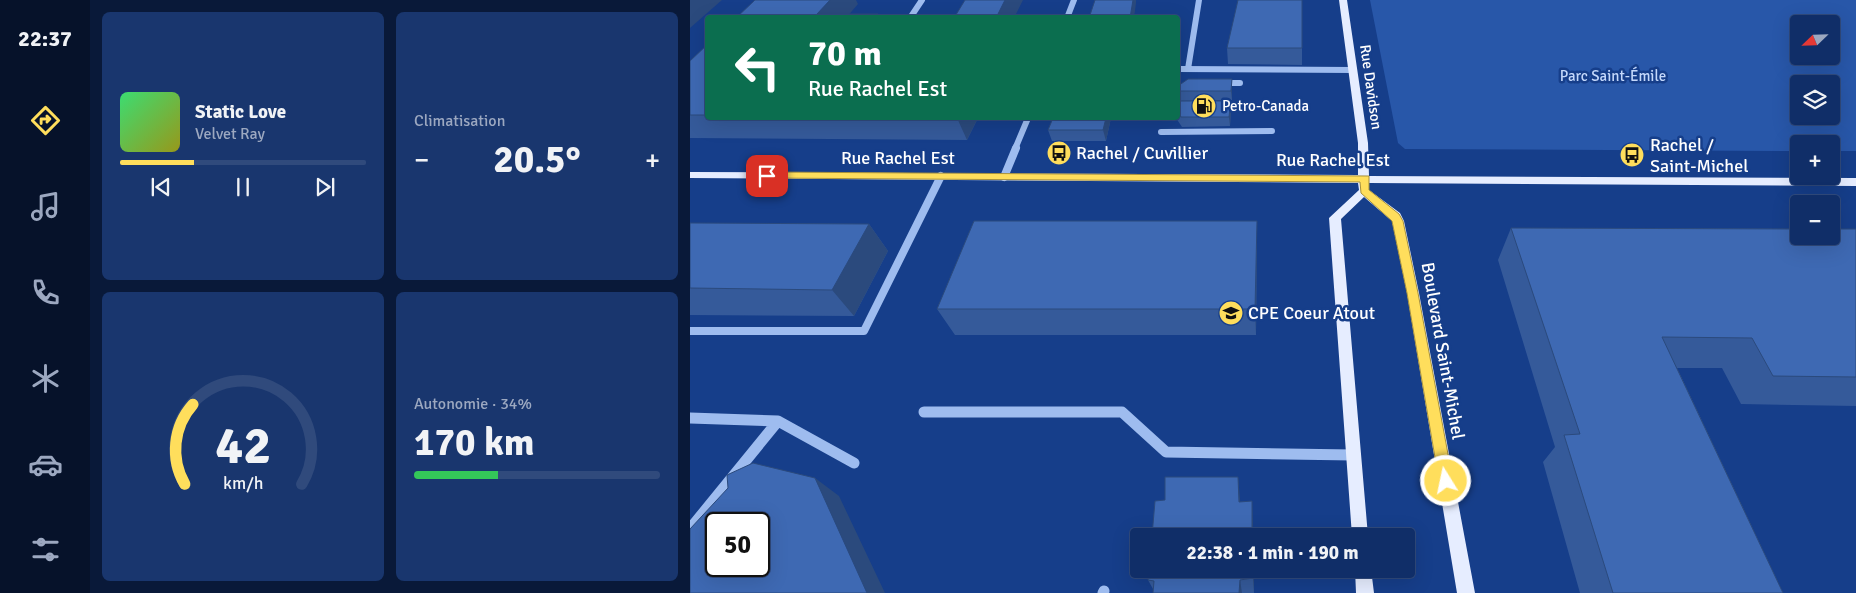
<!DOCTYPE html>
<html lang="fr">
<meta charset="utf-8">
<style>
body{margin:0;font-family:Signika,sans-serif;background:#19366e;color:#f1f3f6;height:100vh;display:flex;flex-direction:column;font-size:19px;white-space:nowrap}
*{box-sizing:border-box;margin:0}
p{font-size:16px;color:#9ca8c0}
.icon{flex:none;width:28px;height:28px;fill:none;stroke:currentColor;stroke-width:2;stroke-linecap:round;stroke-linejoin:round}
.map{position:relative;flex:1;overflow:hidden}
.drawer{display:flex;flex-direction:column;gap:12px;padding:12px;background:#091939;width:600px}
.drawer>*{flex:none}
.guide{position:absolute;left:15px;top:15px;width:475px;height:105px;border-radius:5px;box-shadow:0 5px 20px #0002,0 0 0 1px #304a7c;background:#0b6e4f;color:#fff;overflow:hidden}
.needle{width:32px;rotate:247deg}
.tools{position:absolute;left:1100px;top:15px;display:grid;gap:10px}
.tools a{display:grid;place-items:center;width:50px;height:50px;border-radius:5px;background:#102e68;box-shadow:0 5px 20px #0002,0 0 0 1px #304a7c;font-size:25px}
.speed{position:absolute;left:15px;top:512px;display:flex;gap:10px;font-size:25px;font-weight:700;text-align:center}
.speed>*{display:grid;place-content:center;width:65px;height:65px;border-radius:50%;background:#102e68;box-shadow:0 5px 20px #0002,0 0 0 1px #304a7c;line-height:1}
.speed .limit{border:2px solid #111;border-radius:8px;background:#fff;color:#111}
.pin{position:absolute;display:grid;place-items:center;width:42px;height:42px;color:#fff;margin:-21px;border-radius:10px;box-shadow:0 2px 8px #0006}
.me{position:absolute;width:55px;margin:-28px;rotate:350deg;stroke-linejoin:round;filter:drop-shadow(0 0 4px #0008)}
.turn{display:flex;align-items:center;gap:18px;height:105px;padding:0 20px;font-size:22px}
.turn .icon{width:65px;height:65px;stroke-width:2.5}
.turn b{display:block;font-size:35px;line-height:42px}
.big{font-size:38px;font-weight:800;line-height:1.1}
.drawer .card{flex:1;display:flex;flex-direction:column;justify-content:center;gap:8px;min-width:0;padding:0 18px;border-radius:8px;background:#19366e}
.drawer .dial{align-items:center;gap:0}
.dial svg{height:130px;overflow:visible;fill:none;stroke:#304a7c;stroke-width:7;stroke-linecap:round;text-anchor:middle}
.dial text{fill:#f1f3f6;stroke:none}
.song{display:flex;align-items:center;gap:15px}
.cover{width:60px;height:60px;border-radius:8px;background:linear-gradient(135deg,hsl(140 70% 55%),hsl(60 70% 35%))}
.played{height:5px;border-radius:2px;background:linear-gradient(90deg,#ffde5c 30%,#304a7c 30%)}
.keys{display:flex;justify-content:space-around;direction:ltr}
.heat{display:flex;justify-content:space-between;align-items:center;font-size:28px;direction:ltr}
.charge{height:8px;border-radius:4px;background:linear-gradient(90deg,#34c759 34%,#304a7c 0)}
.drawer .tiles{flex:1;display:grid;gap:12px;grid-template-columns:repeat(2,1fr)}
.trip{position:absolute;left:440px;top:528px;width:285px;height:50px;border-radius:5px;background:#102e68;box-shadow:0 5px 20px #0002,0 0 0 1px #304a7c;font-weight:800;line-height:50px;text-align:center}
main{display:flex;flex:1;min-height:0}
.menu{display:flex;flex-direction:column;width:90px;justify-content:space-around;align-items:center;background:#06122a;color:#9ca8c0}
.menu .icon{width:35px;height:35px}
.menu .current{color:#ffde5c}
.menu b{font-size:22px;color:#f1f3f6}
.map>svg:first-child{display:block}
</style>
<main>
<nav class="menu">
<b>22:37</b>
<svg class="icon current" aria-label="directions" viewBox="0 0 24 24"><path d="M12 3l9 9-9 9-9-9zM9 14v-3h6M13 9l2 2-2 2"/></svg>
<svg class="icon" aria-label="music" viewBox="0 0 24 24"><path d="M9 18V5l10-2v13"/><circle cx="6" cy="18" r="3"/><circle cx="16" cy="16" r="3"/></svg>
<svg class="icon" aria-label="phone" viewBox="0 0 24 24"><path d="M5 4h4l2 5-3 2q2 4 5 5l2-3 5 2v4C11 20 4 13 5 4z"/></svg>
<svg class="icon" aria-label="climate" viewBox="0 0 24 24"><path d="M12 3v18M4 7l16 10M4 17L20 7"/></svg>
<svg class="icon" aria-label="car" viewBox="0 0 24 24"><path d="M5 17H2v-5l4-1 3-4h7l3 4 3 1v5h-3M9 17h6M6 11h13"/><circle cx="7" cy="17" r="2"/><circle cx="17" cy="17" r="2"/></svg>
<svg class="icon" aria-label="filters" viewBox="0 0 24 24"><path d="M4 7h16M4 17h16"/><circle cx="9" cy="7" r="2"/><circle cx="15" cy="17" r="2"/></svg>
</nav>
<section class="drawer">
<div class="tiles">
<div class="card">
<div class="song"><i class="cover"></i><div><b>Static Love</b><p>Velvet Ray</p></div></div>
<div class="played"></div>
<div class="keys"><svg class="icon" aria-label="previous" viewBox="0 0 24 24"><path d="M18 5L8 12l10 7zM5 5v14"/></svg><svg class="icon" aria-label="pause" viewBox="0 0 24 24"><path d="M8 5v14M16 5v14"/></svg><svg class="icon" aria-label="next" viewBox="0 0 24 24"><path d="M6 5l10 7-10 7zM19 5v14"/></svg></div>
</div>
<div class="card"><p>Climatisation</p>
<div class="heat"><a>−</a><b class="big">20.5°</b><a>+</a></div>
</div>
<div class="card dial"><svg viewBox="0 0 100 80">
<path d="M14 69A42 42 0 1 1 86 69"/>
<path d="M14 69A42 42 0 0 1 19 20" stroke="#ffde5c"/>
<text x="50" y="56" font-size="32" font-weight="700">42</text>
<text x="50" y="72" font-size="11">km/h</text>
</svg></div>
<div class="card"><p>Autonomie · 34%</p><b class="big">170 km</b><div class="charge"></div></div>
</div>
</section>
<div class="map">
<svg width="1166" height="593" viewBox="0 0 1166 593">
<rect width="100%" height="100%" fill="#163e8a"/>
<path fill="#2857a9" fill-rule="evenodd" d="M680 0H1166V151H1141V144H1109V151L715 149 708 143ZM1109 24H1141V56H1109ZM1109 84H1141V116H1109Z"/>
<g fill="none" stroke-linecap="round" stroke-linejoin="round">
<path stroke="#9ebcef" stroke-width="6" d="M220 18 232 0
M377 18 384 0
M488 69 663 70
M498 69 509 0
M530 83H550
M530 106 549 105
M471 132 582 131
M325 149 338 118"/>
<path stroke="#9ebcef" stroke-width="8" d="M314 177 326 148
M0 331H174L251 176"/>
<path stroke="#9ebcef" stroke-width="11" d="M234 412H432L476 452 663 455
M0 418 88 421 0 529
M88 421 164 463
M413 593 414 591"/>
<path fill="#e6edff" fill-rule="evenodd" d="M649 0H657L678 143 679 176 1166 178V186L679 183V190L710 213 714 221 729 293 785 593H767L717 293 702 221 674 197 651 219 678 536H662L639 218 669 190 668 183 0 178V172L668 175V143Z
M665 569H681L684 593H666Z"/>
</g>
<path fill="#355a9a" d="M18 44V118H288L277 140 0 138V61Z
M537 48H612V65L538 64Z
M542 79V100L488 101V86Z
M488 101 541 110 540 126 492 127 486 118H488Z
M363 118H421L416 141H362L358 130Z
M0 223 179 224 198 251 164 316 0 315Z
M821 228 1166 229V406L1051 404 1032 368H987L1093 593H890L853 462 865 447 808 260Z
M567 249 566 335H265L247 309Z
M564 569V593H463V589L458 580Z"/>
<path fill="#2b4a7d" d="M0 0H32L0 28Z
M140 0H166L168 4 156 18 127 14Z
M315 0H333L324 18H306Z
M443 0H446V3L444 18H440Z
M542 79V100L541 91Z
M541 101V110L540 126 539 117Z
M267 118H288L277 140Z
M416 118H421L416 141 413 130Z
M567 221V249L566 335 565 309Z
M179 224 198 251 164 316 142 290Z
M548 477 550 498 551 521 549 502Z
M125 478 149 496 195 593H177Z
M562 501 563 521V536H562Z
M563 569H564V593L563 578Z
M550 580 552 593H549Z"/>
<path fill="#3e69b3" stroke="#2b4a7d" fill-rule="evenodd" d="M65 0H140L127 14H188L185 18H46Z
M275 0H315L306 18H264Z
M405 0H443L440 18H399Z
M548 0H612V48H537Z
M18 44V115H0V61Z
M498 79H542L541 91H488V86Z
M488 101H541L539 117H491L488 112Z
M363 118H416L413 130H358Z
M284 221H567L565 309H247Z
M0 223 179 224 142 290 0 288Z
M821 228 1109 229V236H1141V229H1166V377L1083 376 1062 338 972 337 1093 593H923L874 435 890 434Z
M63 463 125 478 177 593H0V529L38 488 37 475ZM26 524H69V566H26Z
M475 477H548L549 502 562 501V536H462L465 501 475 500Z
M459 569H563V578L550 580 549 593H463L464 581 458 580Z"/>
<path fill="#ffde5c" stroke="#a6903c" d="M77 172 679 176V190L709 214 713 221 728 293 763 481 761 485 756 487 751 485 749 481 717 293 702 221 671 193 670 182 74 178 72 176Z"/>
<defs>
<symbol id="fuel-disc" viewBox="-11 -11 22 22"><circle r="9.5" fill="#ffde5c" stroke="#163e8a"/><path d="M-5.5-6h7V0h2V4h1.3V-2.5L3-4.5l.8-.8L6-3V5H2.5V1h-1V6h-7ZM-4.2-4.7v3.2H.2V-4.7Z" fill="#111"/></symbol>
<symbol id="bus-disc" viewBox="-11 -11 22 22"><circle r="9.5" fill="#ffde5c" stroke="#163e8a"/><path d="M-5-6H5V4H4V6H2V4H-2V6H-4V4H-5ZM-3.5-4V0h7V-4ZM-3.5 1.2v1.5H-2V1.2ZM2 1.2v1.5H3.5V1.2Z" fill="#111"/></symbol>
<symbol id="school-disc" viewBox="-11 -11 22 22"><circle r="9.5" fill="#ffde5c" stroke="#163e8a"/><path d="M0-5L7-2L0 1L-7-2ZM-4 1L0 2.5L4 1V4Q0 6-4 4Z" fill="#111"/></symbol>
</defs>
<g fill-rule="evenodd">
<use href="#fuel-disc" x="500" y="92" width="28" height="28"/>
<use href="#bus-disc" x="355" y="139" width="28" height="28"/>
<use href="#bus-disc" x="928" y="141" width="28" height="28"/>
<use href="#school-disc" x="527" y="299" width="28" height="28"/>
</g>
<g text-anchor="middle" stroke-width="5" stroke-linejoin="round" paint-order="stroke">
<g font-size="15" fill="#c4d8fb" stroke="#163e8a">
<text x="923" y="81">Parc Saint-Émile</text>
</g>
<g font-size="15" fill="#fff" stroke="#163e8a">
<text transform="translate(681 87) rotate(82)" y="5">Rue Davidson</text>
</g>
<g font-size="15" fill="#fff" stroke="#163e8a" text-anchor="start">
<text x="532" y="111">Petro-Canada</text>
</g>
<g font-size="18" fill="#fff" stroke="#163e8a" text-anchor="start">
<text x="960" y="151">Rachel /<tspan x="960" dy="21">Saint-Michel</tspan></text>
<text x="386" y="159">Rachel / Cuvillier</text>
<text x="558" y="319">CPE Coeur Atout</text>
</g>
<g font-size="18" fill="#fff" stroke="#163e8a">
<text x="208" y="164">Rue Rachel Est</text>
<text x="643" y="166">Rue Rachel Est</text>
<text transform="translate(753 351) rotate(80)" y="6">Boulevard Saint-Michel</text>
</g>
</g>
</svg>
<div class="tools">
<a><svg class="needle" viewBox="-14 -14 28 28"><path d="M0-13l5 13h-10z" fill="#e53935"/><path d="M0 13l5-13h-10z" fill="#9ca8c0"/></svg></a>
<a><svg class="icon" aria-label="layers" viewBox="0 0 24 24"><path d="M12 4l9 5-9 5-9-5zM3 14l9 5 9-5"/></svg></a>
<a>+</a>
<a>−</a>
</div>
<div class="speed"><div class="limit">50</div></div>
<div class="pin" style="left:77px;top:176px;background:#d93025"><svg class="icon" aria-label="arrive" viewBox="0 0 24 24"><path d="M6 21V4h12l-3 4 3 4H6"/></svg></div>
<svg class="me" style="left:756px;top:481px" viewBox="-20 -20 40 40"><circle r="17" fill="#ffde5c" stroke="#fff" stroke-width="3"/><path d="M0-11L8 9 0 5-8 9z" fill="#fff"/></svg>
<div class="trip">22:38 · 1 min · 190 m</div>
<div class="guide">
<div class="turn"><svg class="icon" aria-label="left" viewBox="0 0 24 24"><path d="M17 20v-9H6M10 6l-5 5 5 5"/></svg><div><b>70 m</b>Rue Rachel Est</div></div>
</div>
</div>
</main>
